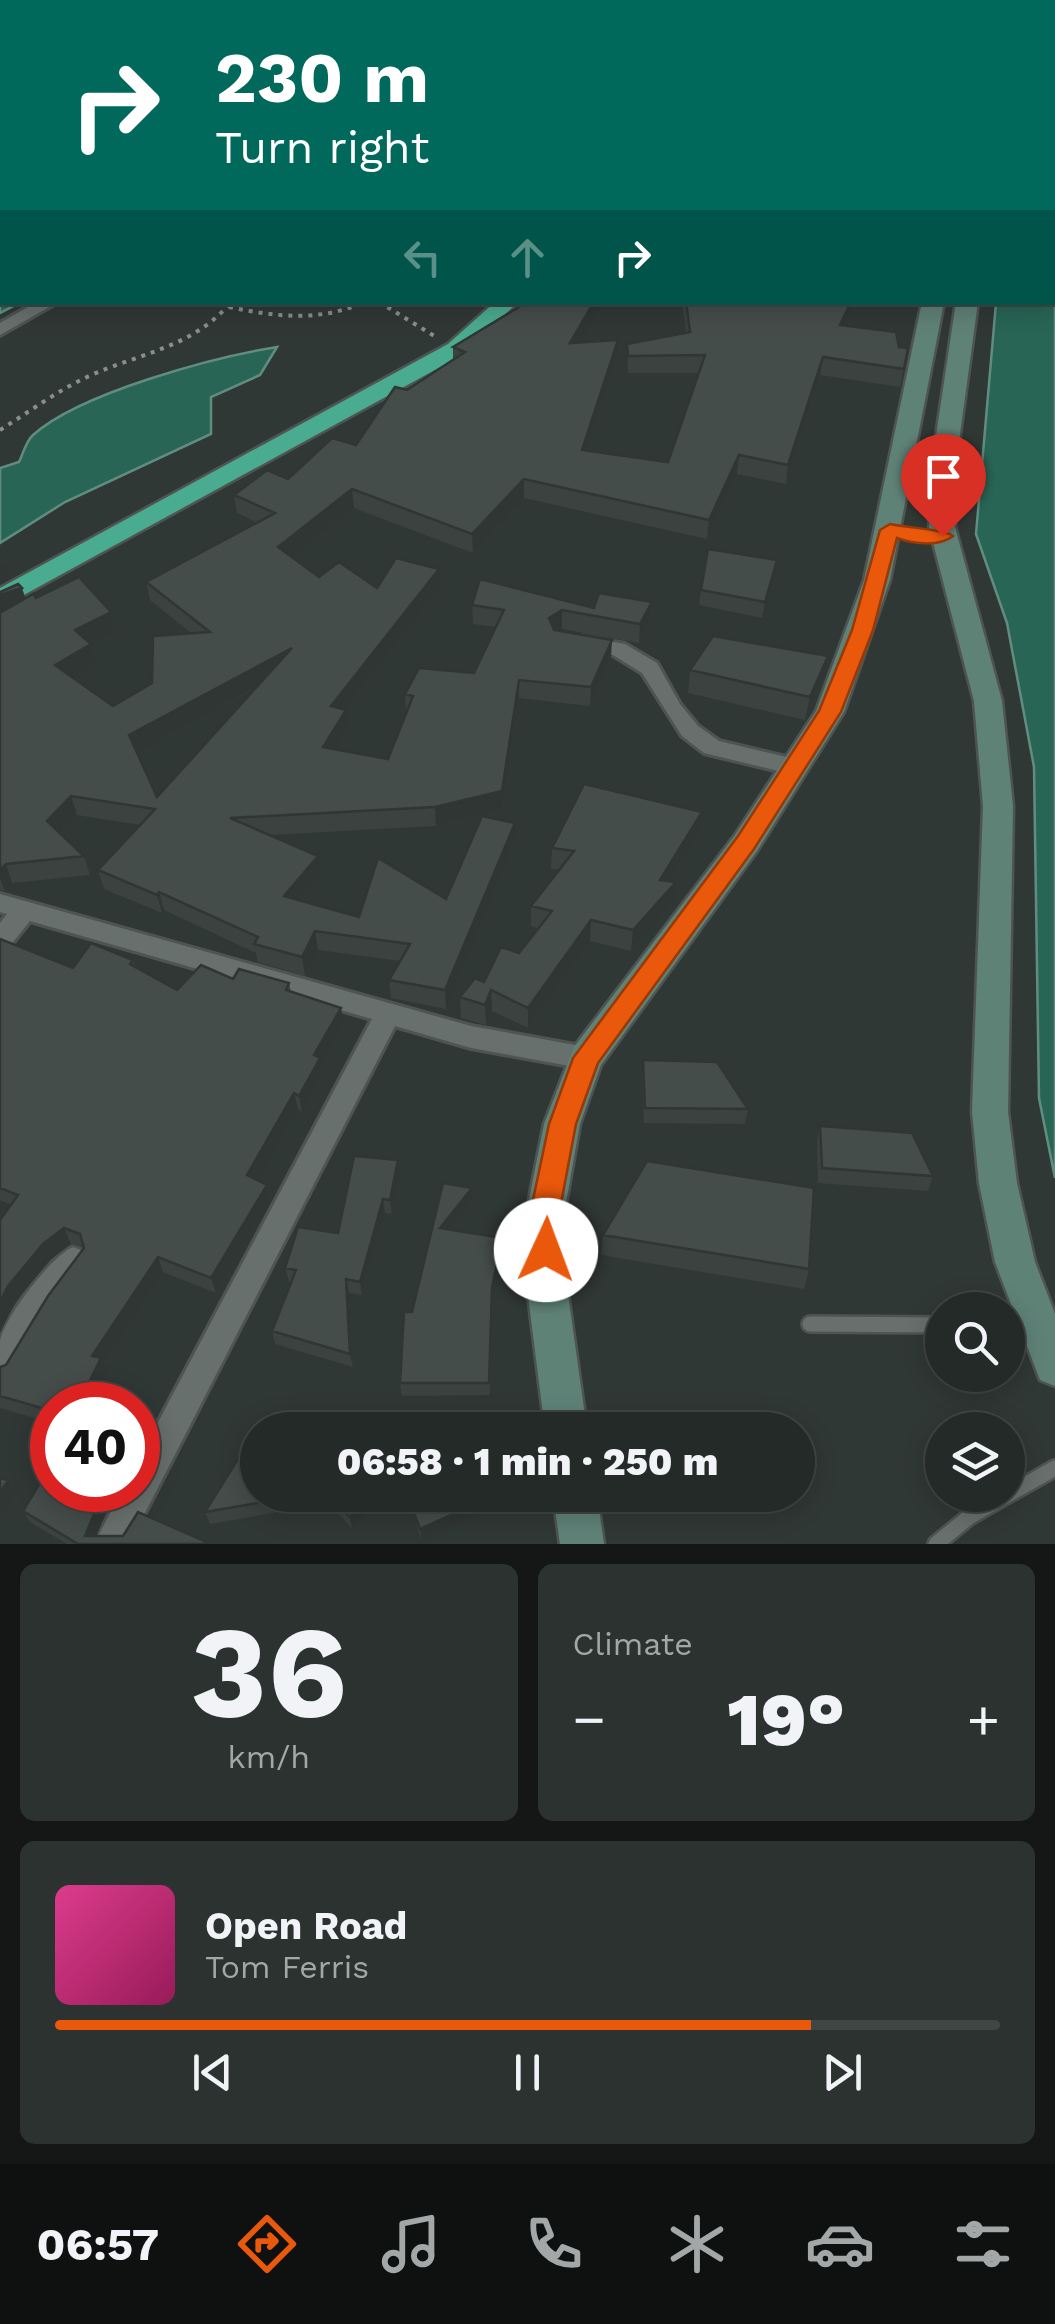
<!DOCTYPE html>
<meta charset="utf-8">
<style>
body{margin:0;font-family:"Work Sans",sans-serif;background:#2c3230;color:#f1f3f6;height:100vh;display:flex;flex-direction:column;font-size:38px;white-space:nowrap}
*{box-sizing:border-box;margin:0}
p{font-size:32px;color:#a3a7a8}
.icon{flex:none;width:55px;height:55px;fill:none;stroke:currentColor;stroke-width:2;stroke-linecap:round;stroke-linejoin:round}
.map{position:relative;height:1544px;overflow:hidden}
.panel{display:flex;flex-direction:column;gap:20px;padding:20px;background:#141716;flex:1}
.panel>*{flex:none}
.banner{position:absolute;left:0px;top:0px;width:1055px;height:305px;box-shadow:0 5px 25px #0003,0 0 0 2px #414645;background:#00695c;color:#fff;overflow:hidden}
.controls{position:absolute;left:925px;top:1292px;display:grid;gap:20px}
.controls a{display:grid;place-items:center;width:100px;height:100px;border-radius:50%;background:#242a28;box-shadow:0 5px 25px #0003,0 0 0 2px #414645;font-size:50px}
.speed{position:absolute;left:30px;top:1382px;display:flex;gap:20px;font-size:50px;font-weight:700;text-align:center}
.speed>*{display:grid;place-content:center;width:130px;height:130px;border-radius:50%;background:#242a28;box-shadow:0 5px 25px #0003,0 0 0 2px #414645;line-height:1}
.speed .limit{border:15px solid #d22;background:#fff;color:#111}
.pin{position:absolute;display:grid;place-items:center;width:85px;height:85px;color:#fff;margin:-102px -42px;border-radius:50% 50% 50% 0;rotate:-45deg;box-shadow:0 0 10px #0007}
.pin .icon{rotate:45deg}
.me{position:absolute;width:110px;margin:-55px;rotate:2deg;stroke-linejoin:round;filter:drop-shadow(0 0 8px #0008)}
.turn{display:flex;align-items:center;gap:35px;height:210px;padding:0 50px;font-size:45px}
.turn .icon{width:130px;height:130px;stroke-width:2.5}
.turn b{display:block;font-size:70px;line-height:85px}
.lanes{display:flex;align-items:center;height:95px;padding:0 50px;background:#0003;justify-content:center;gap:50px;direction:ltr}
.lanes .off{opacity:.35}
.big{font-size:75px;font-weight:800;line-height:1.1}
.panel .widget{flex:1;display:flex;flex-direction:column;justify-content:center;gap:15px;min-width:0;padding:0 35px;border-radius:15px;background:#2c3230}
.panel .dial{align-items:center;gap:0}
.dial b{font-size:130px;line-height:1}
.song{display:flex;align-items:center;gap:30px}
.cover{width:120px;height:120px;border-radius:15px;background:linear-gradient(135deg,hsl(330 70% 55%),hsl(330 70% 35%))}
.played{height:10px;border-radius:5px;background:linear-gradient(90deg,#ea580c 80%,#414645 80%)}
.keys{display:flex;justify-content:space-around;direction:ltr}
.heat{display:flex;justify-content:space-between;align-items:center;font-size:55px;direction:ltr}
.panel .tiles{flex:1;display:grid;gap:20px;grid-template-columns:1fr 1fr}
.widget:last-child{grid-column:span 2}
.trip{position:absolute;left:240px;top:1412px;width:575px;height:100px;border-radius:50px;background:#242a28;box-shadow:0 5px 25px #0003,0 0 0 2px #414645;font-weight:800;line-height:100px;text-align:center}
.tab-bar{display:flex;height:160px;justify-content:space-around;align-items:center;background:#0e1110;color:#a3a7a8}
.tab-bar .icon{width:70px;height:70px}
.tab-bar .on{color:#ea580c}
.tab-bar b{font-size:45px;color:#f1f3f6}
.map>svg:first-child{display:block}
</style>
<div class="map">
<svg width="1055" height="1544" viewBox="0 0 1055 1544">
<rect width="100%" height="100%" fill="#303835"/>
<path fill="#286554" stroke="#618d81" stroke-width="2.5" d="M0 0H413L2 2V302L19 303 0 313Z
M1040 0H1055V1178L1039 1098 1034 767 1007 623 976 534 996 303 1052 302V2Z
M277 347 260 375 211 397V434L65 502 0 543V468L19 462C23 454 26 441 33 435 80 393 214 357 277 347Z"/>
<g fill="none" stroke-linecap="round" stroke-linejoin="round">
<defs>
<path id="lane" d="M810 1324 942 1325
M1008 1326H1033
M936 1544 969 1517 1055 1468"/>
<path id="street" d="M829 0H841V2H829Z
M37 302H58L0 335V323Z
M581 636 625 644 657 663 680 704 698 726 719 741 803 761 806 767 803 773 795 775 704 753 682 736 642 673 613 655 574 648 571 643Z
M0 894 471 1026 586 1047 595 1050 599 1058 595 1066 586 1069 471 1048 395 1026 129 1544H94L122 1490H138V1460L372 1019 30 921 9 947 0 950V923L7 914 0 912Z
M73 1247 83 1251 88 1261 52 1309 11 1377 0 1381C0 1368 0 1353 0 1341 4 1318 52 1255 73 1247Z"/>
<path id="secondary" d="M982 0H998V2H983Z
M1005 0H1021V2H1006Z
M922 302H944L890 580 844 712 757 851 601 1065 580 1124 564 1214 567 1287 587 1430H545L527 1287 526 1214 544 1124 574 1047 735 835 816 711 864 580Z
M956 302H978L957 456 955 527 1002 701 1013 806 1008 1112 1017 1183 1035 1262 1055 1314V1386L1040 1380 995 1262 979 1183 972 1112 983 806 974 701 929 527 933 456Z
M553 1495H597L604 1544H560Z"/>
<path id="highway" d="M495 302H518L464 354 0 608V588L448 344Z"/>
</defs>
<use href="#lane" stroke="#4e5452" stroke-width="20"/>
<use href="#street" stroke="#4e5452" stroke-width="6"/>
<use href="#secondary" stroke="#4e5452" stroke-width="5"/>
<use href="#highway" stroke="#4e5452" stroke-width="5"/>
<path stroke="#898f8d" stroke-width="4" stroke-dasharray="4 6" stroke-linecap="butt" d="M379 302 436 337
M229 307C277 317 319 322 365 302
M0 430C29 412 57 391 87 377 139 353 193 348 231 302"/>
<use href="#lane" stroke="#68706d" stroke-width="15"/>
<use href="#street" fill="#68706d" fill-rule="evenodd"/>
<use href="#secondary" fill="#5f8277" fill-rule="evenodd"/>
<use href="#highway" fill="#49ab8f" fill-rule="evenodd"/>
</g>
<path fill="#3b4240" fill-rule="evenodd" d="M603 302 580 342 617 358 587 451 668 462 699 373H628L627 344 686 332 682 302H851L848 320 845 326 899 347 908 348 900 387 820 375 786 484 737 474 707 539 524 498 473 553 354 508 291 557 319 577 377 588H440L345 710 348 729 336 749 388 759 406 713 405 694 474 673 496 627 473 624 472 605 594 608 652 602 650 621 639 643 562 629 559 631 611 658 590 706 519 698 502 810 436 826 269 835 321 875 300 900 359 917 446 899 515 823V842L446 1009 391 998 389 980 400 961 318 950 305 976 258 962 256 953 164 910 162 913 104 889 98 870 140 825 77 815 60 833 84 856 90 875 12 883 5 891 0 890V613L25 598H36L111 612 115 631 90 643 96 663 72 677 113 706 152 683 191 633 150 600 146 582 258 523 237 513 234 495 288 479 356 445 407 390 453 360V347ZM256 688 157 797 136 752Z
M775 575 762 618 699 605 701 590Z
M690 670 824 679 805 720 688 693Z
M700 833 670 881 673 903 631 951 590 941 528 1028 492 1011 486 1025 461 1018 460 997 484 982 519 953 538 928 531 926V906L559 870 551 869 552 848Z
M0 939 73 968 133 960 135 966 177 990 233 979 289 983 291 992 343 1025 321 1064 323 1074 302 1112 298 1109 257 1180 267 1185 271 1201 216 1293 163 1272 104 1364 108 1373 92 1405H52V1423L0 1408V1367L6 1365 84 1248 71 1244 51 1259 16 1301 11 1205 0 1200Z
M643 1060 748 1109 745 1124 644 1123 642 1075Z
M820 1126 933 1176 928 1191 818 1183 817 1140Z
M400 1174 392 1214 385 1213 362 1295 349 1293 353 1367 275 1344 272 1331 291 1282H289L285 1268 338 1233Z
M443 1183 472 1188V1201L450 1230 502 1251 492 1301 490 1395 402 1396 400 1383 412 1312Z
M603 1235 809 1269 804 1289 601 1255Z
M258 1495H386L352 1529 329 1503 210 1524 205 1512Z
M406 1495H509V1500L422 1541Z
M111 1500 96 1536 211 1544H67L30 1522 23 1511Z"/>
<path fill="#303634" d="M594 302H603L570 361V343Z
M851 302 848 320 837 343 840 325Z
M618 340 617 358 581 469 582 450Z
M823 357 820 375 786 484 788 465Z
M739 455 737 474 707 539 709 520Z
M524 479V498L473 553 472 534Z
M352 489 354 508 280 566 278 547Z
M777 560 775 575 762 618 765 602Z
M5 563 10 578 0 585V566Z
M439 569 440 588 333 725 331 706Z
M22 588 27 603 0 612V595Z
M652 602 650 621 639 643 640 624Z
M562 610V629L549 637V618Z
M111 612 115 631 80 649 75 630Z
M612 640 611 658 590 706 591 687Z
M91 644 96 663 61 684 55 665Z
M292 648 294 667 133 754 129 735Z
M828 656 824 679 805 720 810 697Z
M519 680V698L502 810 436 826 435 807Z
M346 710 348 729 326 766 323 747Z
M71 796 77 815 53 840 47 821Z
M702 812 700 833 658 900 660 880Z
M515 823V842L446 1009 445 990Z
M318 856 321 875 288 914 284 896Z
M6 864 12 883 5 891 0 879V870Z
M676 882 673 903 631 951 633 930Z
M159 892 164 910 162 913 157 895Z
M591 920 590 941 528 1028V1008Z
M315 931 318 950 305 976 302 957Z
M491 990 492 1011 486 1025 485 1005Z
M341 1008 343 1025 321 1064 323 1074 302 1112 299 1096 314 1055Z
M294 1093 298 1109 251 1191 247 1175Z
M398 1160 400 1174 392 1214 390 1200Z
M267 1185 271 1201 216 1293 211 1278Z
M472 1188V1201L441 1241 440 1228Z
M383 1199 385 1213 362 1295 360 1282Z
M64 1228 71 1244 51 1259 16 1301 0 1333V1302L8 1286 43 1244Z
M502 1238V1251L492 1301 490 1395 492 1288Z
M158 1257 163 1272 104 1364 108 1373 92 1405H78L92 1356Z
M346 1279 349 1293 353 1367 350 1354Z
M8 1481 15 1493 0 1516V1492Z
M104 1490 111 1500 93 1544 85 1536Z
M372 1495H386L352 1529 350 1517Z
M495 1495H509V1500L422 1541 420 1529Z"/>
<path fill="#454d4a" stroke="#303634" stroke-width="2.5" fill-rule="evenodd" d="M639 0H821L820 2H638Z
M879 0H921L920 2H879Z
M562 1 617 2H561Z
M521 302H594L570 343 618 340 582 450 668 462 705 355 628 356 627 344 690 332 686 302H851L840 325 896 332 899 347 908 348 904 369 823 357 788 465 739 455 709 520 524 479 472 534 352 489 278 547 319 577 339 562 377 588 396 558 439 569 331 706 346 710 323 747 388 759 413 696 405 694 419 668 474 673 504 610 472 605 480 579 594 608 599 593 652 602 640 624 562 610 549 618 554 630 612 640 591 687 519 680 502 791 435 807 230 818 318 856 284 896 359 917 378 858 446 899 482 816 515 823 445 990 389 980 410 944 315 931 302 957 254 944 258 937 159 892 157 895 98 870 155 809 71 796 47 821 84 856 6 864 0 870V613L33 594 36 598 79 577 111 612 75 630 91 644 55 665 113 706 152 683 153 636 210 632 146 582 275 513 234 495 267 470 288 479 332 438 356 445 395 387 407 390 465 352 453 347 519 307ZM292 648 157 797 129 735Z
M708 549 777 560 765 602 701 590Z
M18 584 22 588 0 595V592Z
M713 636 828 656 810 697 690 670Z
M584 784 702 812 660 880 676 882 633 930 591 920 528 1008 491 990 485 1005 460 997 475 978 484 982 501 947 519 953 552 911 531 906 574 851 552 848Z
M0 939 73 968 91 943 133 960 130 964 177 990 201 965 233 979 239 969 289 983 286 990 341 1008 314 1055 320 1058 299 1096 294 1093 247 1175 267 1185 211 1278 158 1257 92 1356 101 1358 78 1405H52V1411L0 1396V1367L6 1365 48 1296 84 1248 80 1234 64 1228 43 1244 8 1286 0 1302V1220L18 1195 0 1188Z
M643 1060 717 1062 748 1109 645 1108Z
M820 1126 912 1133 933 1176 822 1168Z
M354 1156 398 1160 390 1200 383 1199 360 1282 346 1279 350 1354 272 1331 296 1270 285 1268 298 1227 338 1233Z
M647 1161 814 1188 809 1269 603 1235Z
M443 1183 472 1188 440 1228 502 1238 492 1288 489 1383H400L404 1312H412Z
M328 1418 339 1430H316Z
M238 1459 258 1470V1495H305L205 1512Z
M52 1463V1490H104L85 1536H123L138 1512 211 1544H78L23 1511Z
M0 1477 8 1481 0 1492Z
M329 1495H372L350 1517Z
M407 1495H495L420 1529Z"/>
<path fill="#ea580c" stroke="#983908" stroke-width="2.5" d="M890 524C907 528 944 529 953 536 939 547 914 544 897 538L873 630 841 712 754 849 598 1063 576 1124 559 1214 561 1250 556 1260 546 1264 535 1260 531 1250 530 1214 549 1124 573 1058 738 836 819 711 852 630 880 530Z"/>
</svg>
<div class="controls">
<a><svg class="icon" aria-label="search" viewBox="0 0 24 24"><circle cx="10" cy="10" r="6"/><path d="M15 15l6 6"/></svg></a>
<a><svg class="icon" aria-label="layers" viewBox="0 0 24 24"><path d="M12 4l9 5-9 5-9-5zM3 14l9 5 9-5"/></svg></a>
</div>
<div class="speed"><div class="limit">40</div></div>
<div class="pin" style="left:943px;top:536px;background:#d93025"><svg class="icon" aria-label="arrive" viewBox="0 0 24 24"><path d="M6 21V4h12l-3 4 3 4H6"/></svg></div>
<svg class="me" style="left:546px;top:1250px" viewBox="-20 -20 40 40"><circle r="19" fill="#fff"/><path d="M0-13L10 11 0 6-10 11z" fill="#ea580c"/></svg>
<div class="trip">06:58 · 1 min · 250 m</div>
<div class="banner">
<div class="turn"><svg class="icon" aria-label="right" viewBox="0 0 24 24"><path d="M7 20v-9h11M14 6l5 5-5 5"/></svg><div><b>230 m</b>Turn right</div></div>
<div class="lanes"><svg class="icon off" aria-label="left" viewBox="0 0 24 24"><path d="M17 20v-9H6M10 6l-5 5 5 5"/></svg><svg class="icon off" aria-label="ahead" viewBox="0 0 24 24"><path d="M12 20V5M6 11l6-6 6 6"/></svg><svg class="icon" aria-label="right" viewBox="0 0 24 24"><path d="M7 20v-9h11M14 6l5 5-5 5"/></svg></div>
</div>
</div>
<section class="panel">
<div class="tiles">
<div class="widget dial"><b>36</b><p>km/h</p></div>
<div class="widget"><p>Climate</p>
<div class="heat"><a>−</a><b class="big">19°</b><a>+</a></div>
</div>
<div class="widget">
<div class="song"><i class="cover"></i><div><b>Open Road</b><p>Tom Ferris</p></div></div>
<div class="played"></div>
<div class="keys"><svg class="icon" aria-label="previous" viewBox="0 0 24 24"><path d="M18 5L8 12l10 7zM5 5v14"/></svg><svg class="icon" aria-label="pause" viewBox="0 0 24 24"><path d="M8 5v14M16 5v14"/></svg><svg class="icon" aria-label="next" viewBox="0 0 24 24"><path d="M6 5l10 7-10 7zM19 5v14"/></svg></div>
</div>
</div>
</section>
<nav class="tab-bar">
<b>06:57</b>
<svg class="icon on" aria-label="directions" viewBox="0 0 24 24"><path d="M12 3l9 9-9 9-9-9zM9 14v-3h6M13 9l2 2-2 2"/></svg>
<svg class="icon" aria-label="music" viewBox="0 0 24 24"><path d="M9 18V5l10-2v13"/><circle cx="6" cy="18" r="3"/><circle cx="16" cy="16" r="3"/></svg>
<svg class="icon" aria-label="phone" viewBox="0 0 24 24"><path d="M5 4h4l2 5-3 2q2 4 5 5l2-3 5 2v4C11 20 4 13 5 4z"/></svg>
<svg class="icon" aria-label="climate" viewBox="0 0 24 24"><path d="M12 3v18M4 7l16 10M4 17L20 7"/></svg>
<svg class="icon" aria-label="car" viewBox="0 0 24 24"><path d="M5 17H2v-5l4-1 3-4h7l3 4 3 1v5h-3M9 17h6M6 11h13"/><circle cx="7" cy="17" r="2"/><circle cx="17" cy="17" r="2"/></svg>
<svg class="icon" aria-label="filters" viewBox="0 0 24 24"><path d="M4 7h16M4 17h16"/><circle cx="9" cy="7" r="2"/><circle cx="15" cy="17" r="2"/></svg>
</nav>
